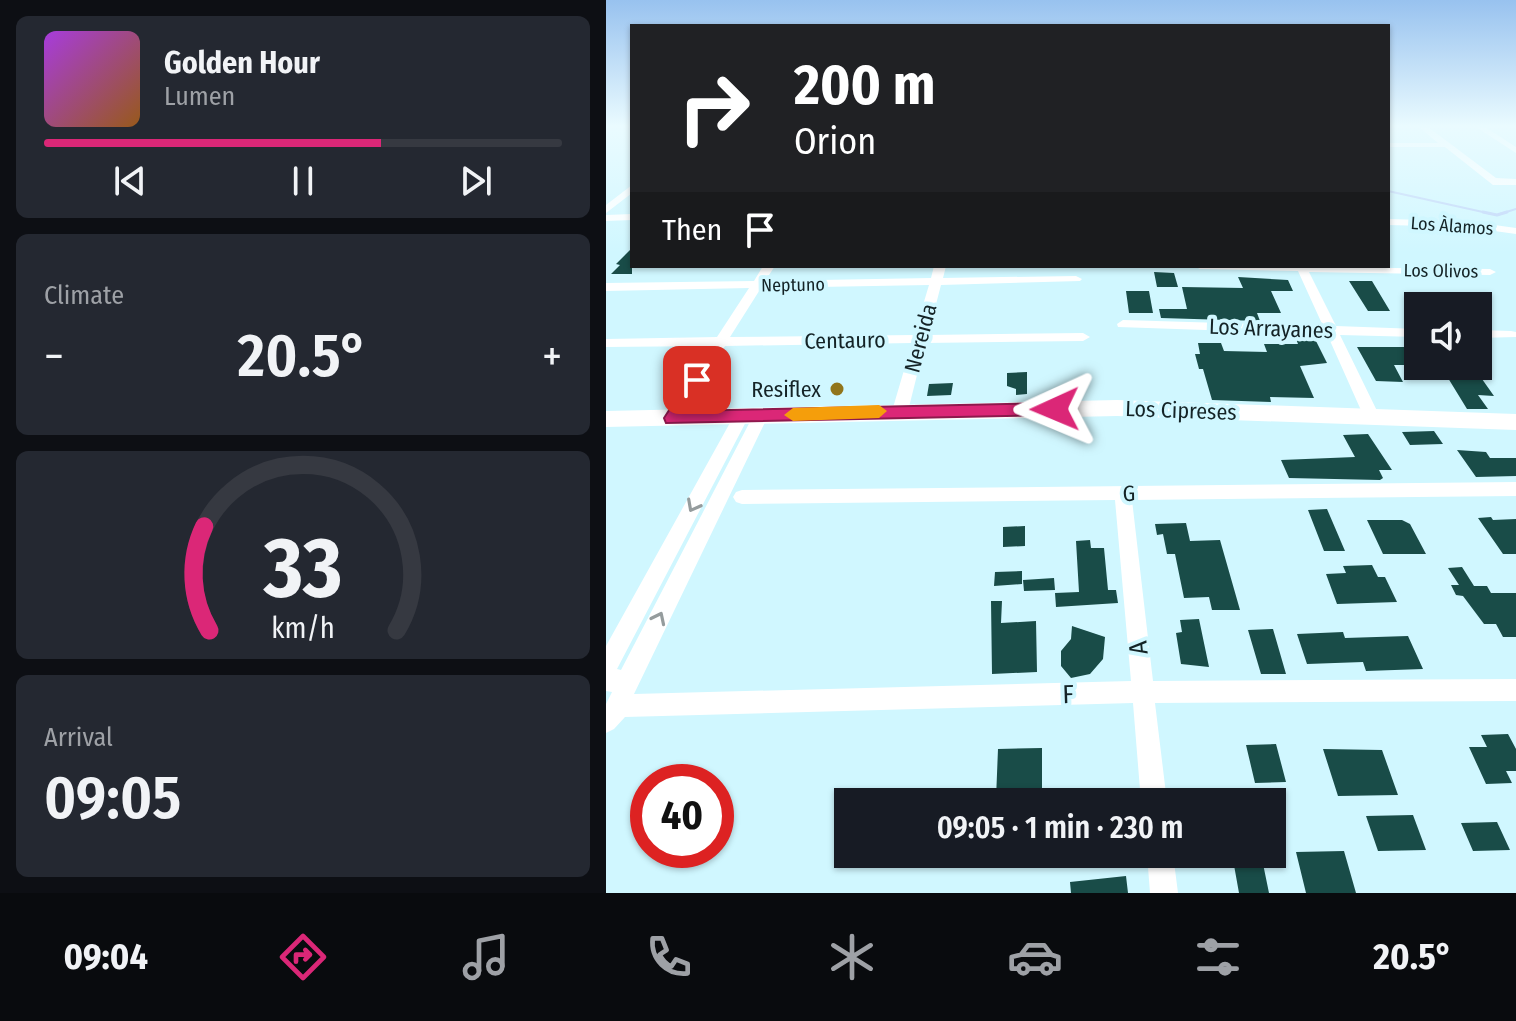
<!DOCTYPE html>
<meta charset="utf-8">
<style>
body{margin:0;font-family:"Fira Sans Condensed",sans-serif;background:#242831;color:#f1f3f6;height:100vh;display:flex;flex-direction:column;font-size:30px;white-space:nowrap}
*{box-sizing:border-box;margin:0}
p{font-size:26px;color:#9ea1a6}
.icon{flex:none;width:44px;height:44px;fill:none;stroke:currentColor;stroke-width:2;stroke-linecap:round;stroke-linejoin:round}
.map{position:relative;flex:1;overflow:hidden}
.sheet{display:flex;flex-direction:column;gap:16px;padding:16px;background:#0d0f14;width:606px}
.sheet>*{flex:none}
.guide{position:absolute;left:24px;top:24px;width:760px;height:244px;border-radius:0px;box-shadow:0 2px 6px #0004;background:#202124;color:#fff;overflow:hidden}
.tools{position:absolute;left:798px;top:292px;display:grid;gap:16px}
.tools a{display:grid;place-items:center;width:88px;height:88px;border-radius:0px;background:#171b24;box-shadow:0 2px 6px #0004;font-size:40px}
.speed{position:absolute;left:24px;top:764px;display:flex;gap:16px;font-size:40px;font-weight:700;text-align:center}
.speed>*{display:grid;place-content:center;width:104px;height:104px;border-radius:50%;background:#171b24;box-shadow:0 2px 6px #0004;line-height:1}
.speed .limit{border:12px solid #d22;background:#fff;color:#111}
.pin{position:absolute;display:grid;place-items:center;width:68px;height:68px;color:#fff;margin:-34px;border-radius:16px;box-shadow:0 4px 12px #0006}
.me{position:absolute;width:88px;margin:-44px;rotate:269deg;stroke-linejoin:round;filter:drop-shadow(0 0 6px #0008)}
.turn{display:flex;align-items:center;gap:28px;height:168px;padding:0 32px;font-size:36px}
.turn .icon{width:104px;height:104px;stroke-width:2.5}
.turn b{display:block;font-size:56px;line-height:68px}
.then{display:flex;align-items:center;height:76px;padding:0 32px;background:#0003;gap:16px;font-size:30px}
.big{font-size:60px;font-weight:600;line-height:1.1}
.sheet .tile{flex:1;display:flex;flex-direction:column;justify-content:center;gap:12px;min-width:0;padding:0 28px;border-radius:12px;background:#242831}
.sheet .dial{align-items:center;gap:0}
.dial svg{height:208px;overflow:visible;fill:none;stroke:#363941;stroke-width:7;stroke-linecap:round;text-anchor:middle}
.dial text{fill:#f1f3f6;stroke:none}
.song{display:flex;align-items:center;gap:24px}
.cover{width:96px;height:96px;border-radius:12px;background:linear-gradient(135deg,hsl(280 70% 55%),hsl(30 70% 35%))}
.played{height:8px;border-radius:4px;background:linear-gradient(90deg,#db2777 65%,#363941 65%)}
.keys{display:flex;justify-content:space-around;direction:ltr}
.heat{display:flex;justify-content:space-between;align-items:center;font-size:44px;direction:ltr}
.trip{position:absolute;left:228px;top:788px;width:452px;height:80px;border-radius:0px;background:#171b24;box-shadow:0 2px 6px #0004;font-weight:600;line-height:80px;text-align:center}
.dock{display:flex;height:128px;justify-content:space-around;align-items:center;background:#090b0e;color:#9ea1a6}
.dock .icon{width:56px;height:56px}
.dock .selected{color:#db2777}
.dock b{font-size:36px;color:#f1f3f6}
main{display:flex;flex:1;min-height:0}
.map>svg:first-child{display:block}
</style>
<main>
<section class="sheet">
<div class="tile">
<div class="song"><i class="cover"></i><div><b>Golden Hour</b><p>Lumen</p></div></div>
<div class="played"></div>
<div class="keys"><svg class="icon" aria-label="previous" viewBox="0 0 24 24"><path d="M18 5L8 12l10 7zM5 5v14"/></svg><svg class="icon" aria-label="pause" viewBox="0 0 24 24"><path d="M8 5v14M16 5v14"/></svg><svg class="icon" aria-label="next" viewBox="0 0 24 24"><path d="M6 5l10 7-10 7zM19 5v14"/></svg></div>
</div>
<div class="tile"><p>Climate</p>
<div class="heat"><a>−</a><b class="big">20.5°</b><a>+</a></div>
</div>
<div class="tile dial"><svg viewBox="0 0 100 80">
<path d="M14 69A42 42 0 1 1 86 69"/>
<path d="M14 69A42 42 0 0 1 12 29" stroke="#db2777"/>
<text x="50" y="56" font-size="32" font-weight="700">33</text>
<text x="50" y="72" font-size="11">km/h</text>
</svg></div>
<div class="tile"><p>Arrival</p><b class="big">09:05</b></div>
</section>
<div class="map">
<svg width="910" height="893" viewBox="0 0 910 893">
<rect width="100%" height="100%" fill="#d0f7ff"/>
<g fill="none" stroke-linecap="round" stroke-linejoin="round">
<path stroke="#c0d6f9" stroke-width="2" d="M782 191 886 214
M894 214 910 209"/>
<path stroke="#c0d6f9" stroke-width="3" d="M877 212 891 215 901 212"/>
</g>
<path fill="#194c48" d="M26 248V274H5L14 265 10 264Z
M548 272 568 273 572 287H551Z
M632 277 682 280 687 291H665L675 313H651L654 321 555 318 553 309H581L576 287 637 288Z
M743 281H766L784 311H762Z
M520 291H543L547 313H523Z
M689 336 708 337 721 363 694 366 708 398 664 397 665 402 606 400 597 369H593L589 354H594L592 343H615L618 351 661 352 658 344H692Z
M751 347H812V365H788L797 382 770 381Z
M823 366H854L863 379H876L888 396 872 395 882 409H861L842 378H831Z
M421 372V394L410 395V389L401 386V373Z
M347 383 345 395 321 396 323 384Z
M828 431 837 444 804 445 796 432Z
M762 434 786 470H773L777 478 774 480 683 478 675 460 749 457 737 435Z
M851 450 880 452 884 458H910V476L870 477Z
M721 509 739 551H718L702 510Z
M885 517 887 520 910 519V554H897L872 518Z
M761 520H796L804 524 820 554H777Z
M580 523 584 541 614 540 634 610H606L603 597 578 598 569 554H561L557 534 551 535 549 524Z
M419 526V546L397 547V527Z
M484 540 485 548H498L502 590H510L512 603 450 607 449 593 473 592 470 541Z
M766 565 772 577H779L791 602 731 604 720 574 740 573 737 566Z
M856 567 868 586H881L885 593H910V637H897L890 624H878L857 596 850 595 845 585H853L842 568Z
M416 571V584L388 586 389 572Z
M448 578 449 590 418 591 417 580Z
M385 601H396L395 623 430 621 431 672 386 674Z
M593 619 603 667 575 664 570 633 576 632 574 620Z
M466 626 499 637 497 659 484 674 465 678 455 666V651L465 639Z
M667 629 680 674H655L642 630Z
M737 632 739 638 802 636 817 669 760 671 757 662 701 664 691 634Z
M902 734 910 749V771H900L906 783 880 784 863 747H881L875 735Z
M670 744 680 782 649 783 640 745Z
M436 748V798L390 799 392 749Z
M717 749 776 750 792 795 732 796Z
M807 815 820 850 772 851 760 816Z
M891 822 904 850 867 851 855 823Z
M738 851 750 893H700L690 852Z
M626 854H655L663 893H633Z
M520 876 522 893H465L464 882Z"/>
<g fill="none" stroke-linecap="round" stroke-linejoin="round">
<path fill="#fff" fill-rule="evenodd" d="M813 127H822L890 178 910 179V185H887L839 147H782V143H832Z
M870 127H879L910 147V153Z
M26 185V193L0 213V205Z
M26 214V220L0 221V215Z
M782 219 860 221 910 228V234L860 227 782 225Z
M157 266H169L159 281 325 278 328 266H340L337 278 470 276 476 279 474 281 335 285 322 335 477 333 484 337 477 341 319 343 302 411 294 417 286 411 306 343 119 346 71 422H61L58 418 61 414 105 346 0 347V339L111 337 143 288 0 291V283L148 281ZM323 285 308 335 124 337 155 288Z
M588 266 884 269 890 272 884 275 703 272 730 326 812 329V337L734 335 774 417 766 423 758 417 721 334 512 327 511 324 517 320 717 326 692 271 594 269Z
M872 330 905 331 910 332V337L872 338Z
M135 410 143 416 11 669 15 670 149 412 154 410 162 416 28 694 525 681 509 500 136 504 130 502 127 497 130 492 136 490 910 482V496L526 500 547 681 910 679V701L549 703 561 802H535L527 703 19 717 8 729 0 733V704L6 692 0 691V646L130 412Z
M541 854H567L572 893H544Z"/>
<path fill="#fff" fill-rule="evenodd" d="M511 400 910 414V430L511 416 0 427V411Z"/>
</g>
<defs><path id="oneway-chevron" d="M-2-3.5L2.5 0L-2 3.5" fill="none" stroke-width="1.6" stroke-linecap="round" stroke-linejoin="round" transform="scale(2)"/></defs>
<g stroke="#959c9d">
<use href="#oneway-chevron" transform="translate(87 506) rotate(118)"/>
<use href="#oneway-chevron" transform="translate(53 618) rotate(-64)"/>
</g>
<linearGradient id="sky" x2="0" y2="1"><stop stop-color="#98c2ef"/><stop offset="0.5" stop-color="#eafbff"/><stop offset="1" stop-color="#eafbff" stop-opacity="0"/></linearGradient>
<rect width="910" height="252" fill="url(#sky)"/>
<path fill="#db2777" stroke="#8e194d" stroke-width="2" d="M91 374 99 380 80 411 449 403 458 409 449 415 60 423 58 418 85 376Z"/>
<path fill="#f59e0b" d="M273 405 281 411 273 418 187 421 178 415 187 408Z"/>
<circle fill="#91751b" stroke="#d0f7ff" stroke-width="3" cx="231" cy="389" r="8"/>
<g text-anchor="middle" stroke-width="8" stroke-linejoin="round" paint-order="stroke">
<g font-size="18" fill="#142326" stroke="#d0f7ff">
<text transform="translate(846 226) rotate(4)" y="6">Los Àlamos</text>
<text transform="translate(835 271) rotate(1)" y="6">Los Olivos</text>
<text transform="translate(187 285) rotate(-1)" y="6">Neptuno</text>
</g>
<g font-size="22" fill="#142326" stroke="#d0f7ff">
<text transform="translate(665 328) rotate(2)" y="8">Los Arrayanes</text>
<text transform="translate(314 338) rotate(-75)" y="8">Nereida</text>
<text transform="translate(239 340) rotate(-1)" y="8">Centauro</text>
<text transform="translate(575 410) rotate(2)" y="8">Los Cipreses</text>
<text transform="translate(523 493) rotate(-1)" y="8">G</text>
</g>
<g font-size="22" fill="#142326" stroke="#d0f7ff" text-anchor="end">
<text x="215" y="397">Resiflex</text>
</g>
<g font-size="26" fill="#142326" stroke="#d0f7ff">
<text transform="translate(532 648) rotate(-96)" y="9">A</text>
<text transform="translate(462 694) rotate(-2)" y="9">F</text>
</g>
</g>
</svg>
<div class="tools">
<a><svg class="icon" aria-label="sound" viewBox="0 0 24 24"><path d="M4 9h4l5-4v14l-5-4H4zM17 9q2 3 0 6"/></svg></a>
</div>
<div class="speed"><div class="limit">40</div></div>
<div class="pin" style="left:91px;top:380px;background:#d93025"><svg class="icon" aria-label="arrive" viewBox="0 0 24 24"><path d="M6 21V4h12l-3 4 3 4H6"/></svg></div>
<svg class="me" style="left:449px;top:409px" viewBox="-20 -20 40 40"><path d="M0-17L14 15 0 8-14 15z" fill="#db2777" stroke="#fff" stroke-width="4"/></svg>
<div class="trip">09:05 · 1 min · 230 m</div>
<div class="guide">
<div class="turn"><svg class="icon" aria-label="right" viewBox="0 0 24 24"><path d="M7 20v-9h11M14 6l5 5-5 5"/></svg><div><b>200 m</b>Orion</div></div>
<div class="then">Then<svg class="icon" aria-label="arrive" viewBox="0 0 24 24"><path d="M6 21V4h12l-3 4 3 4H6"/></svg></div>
</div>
</div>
</main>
<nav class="dock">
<b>09:04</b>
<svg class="icon selected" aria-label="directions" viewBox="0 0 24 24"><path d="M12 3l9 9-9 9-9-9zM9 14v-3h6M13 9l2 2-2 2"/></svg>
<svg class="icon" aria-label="music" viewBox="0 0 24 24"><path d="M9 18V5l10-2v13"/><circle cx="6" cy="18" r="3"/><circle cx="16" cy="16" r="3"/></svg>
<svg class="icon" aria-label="phone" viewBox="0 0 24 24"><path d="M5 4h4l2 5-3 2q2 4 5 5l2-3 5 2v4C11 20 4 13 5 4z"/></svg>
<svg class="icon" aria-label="climate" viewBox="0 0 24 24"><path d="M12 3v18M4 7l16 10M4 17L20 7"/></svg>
<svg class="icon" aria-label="car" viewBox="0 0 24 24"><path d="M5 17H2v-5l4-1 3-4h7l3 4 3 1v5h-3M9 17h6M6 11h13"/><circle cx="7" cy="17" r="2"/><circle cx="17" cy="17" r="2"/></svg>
<svg class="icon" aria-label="filters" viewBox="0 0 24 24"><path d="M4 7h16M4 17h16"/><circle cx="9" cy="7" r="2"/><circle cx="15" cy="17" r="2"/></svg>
<b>20.5°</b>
</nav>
